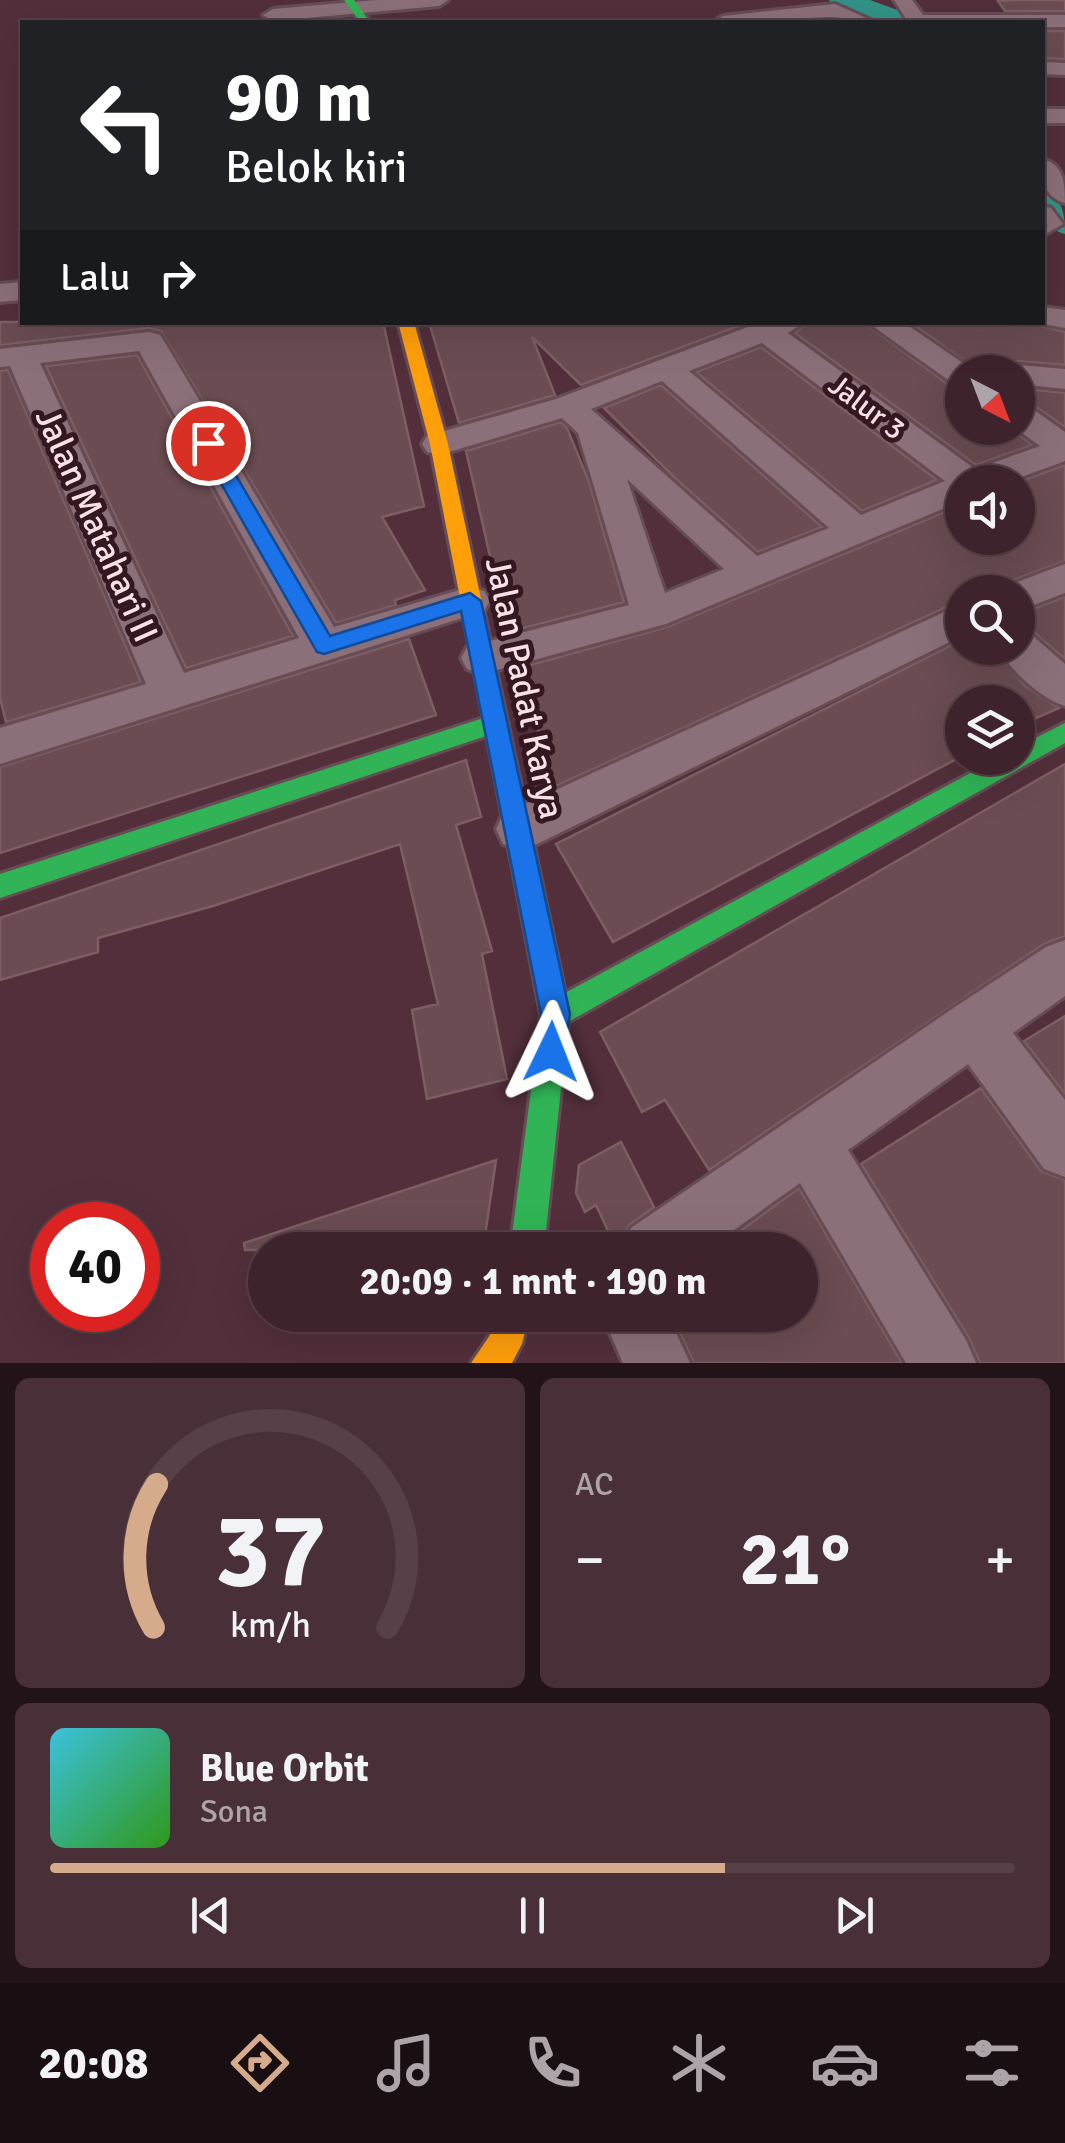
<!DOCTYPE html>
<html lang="id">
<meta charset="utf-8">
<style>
body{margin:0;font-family:Signika,sans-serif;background:#492f38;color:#f1f3f6;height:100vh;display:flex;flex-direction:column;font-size:38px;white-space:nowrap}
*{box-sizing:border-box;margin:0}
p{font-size:32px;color:#ada4a9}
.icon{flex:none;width:55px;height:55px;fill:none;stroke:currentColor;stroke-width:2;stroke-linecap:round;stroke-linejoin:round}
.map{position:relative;height:1363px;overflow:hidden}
.panel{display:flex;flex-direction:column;gap:15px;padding:15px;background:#221318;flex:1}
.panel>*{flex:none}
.banner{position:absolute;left:20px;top:20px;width:1025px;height:305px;border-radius:0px;box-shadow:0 10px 40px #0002,0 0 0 2px #574048;background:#202124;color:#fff;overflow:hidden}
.needle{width:65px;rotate:138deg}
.buttons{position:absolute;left:945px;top:355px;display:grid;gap:20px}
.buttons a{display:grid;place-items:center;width:90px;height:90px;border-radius:50%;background:#3e232c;box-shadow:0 10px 40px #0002,0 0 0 2px #574048;font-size:50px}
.speed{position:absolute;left:30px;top:1202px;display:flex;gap:20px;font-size:50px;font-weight:700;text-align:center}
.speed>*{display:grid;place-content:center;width:130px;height:130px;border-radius:50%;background:#3e232c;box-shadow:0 10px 40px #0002,0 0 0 2px #574048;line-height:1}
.speed .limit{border:15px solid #d22;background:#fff;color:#111}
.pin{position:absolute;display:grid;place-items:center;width:85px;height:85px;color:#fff;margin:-42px;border:5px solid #fff;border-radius:50%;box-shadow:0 2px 10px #0007}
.me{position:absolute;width:110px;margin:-55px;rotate:2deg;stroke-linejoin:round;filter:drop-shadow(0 0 8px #0008)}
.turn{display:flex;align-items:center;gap:35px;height:210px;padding:0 40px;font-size:45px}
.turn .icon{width:130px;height:130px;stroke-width:2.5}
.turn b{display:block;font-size:70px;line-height:85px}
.then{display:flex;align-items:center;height:95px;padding:0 40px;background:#0003;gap:20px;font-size:38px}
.big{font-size:75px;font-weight:700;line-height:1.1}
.panel .tile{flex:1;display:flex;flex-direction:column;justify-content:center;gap:15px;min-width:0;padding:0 35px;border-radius:15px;background:#492f38}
.panel .dial{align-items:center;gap:0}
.dial svg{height:260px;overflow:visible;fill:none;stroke:#574048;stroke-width:7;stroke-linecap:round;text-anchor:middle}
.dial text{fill:#f1f3f6;stroke:none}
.song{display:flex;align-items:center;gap:30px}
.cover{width:120px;height:120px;border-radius:15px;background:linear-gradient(135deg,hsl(190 70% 55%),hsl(110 70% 35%))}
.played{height:10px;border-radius:5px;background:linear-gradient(90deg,#d6ab8b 70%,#574048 70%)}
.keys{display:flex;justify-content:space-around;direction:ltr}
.heat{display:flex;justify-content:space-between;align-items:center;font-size:55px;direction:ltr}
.panel .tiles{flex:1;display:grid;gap:15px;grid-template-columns:1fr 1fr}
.tile:last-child{grid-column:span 2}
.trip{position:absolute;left:248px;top:1232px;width:570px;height:100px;border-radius:50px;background:#3e232c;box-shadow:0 10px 40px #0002,0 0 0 2px #574048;font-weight:700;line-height:100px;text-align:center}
.dock{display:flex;height:160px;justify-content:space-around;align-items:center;background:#190e12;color:#ada4a9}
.dock .icon{width:70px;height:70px}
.dock .on{color:#d6ab8b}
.dock b{font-size:45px;color:#f1f3f6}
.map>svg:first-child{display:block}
</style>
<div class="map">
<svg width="1065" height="1363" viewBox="0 0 1065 1363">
<rect width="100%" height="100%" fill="#522f3b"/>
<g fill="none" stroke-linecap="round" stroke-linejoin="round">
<path fill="#329386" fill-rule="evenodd" d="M1042 190C1063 196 1065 216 1065 234 1044 229 1042 209 1042 190Z"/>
<path fill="#329386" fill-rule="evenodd" d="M829 0H870L914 16 919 22H878L833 6Z"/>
</g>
<path fill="#6a4c52" stroke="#7c5e63" stroke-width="2.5" d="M1012 0H1065V11H1005L998 1Z
M1042 31H1065V59L1042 58Z
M0 322H383L424 506 382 517 425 590 395 600 396 605 336 623 161 331 149 328 0 345Z
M429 322H749L581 385 532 337 555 395 459 423Z
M809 322H863L949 385 962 387V428H1011L1032 445 976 465 795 333Z
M910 322H1028L1065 332V365L1018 361 1001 372H979Z
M761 347 937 480 862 511 696 372Z
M137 355 293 636 186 668 46 366Z
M8 370 141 682 6 722 0 698V371Z
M661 385 822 527 758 552 675 478 604 408Z
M1018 388 1065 393V427L1032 404 1018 401Z
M561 422 567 428 589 482 624 602 512 631 494 574 466 451Z
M1065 465V561L1003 584 997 592H962V600L552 788 537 746 542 744 519 668 667 627 962 505V538H1018V482Z
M1065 597V659L1035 633 1018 628V614Z
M409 639 436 715 0 853V767Z
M962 640V648H994L1024 685 1059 708 1018 726V702H962V756L613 942 556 844Z
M466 760 481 817 456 825 492 951 482 954 507 1079 427 1099 412 1010 438 1004 400 844 213 906 98 938V952L0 980V918Z
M1065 764V936L1044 944 709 1170 665 1100 642 1112 600 1032Z
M1065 1016V1094L1024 1041Z
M981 1088 1041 1171 1065 1180V1363H980L969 1338 861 1164Z
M621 1142 654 1207 629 1225 617 1250 596 1205 585 1212 576 1193 579 1165Z
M496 1160 483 1250H245L244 1243Z
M799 1188 902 1363H694L672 1315H800V1250H714Z"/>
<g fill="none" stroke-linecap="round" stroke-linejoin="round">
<defs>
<path id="street" d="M377 0H448L439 6 273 21 263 15 273 9Z
M894 0H912L923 15H1065V27H1042V22H908Z
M835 4 875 22C857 23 842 16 827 17 789 18 752 24 713 22L723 16Z
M1042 62 1065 63V75L1042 74Z
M1042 109H1065V123H1042Z
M1042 159C1064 164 1065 184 1065 203 1043 197 1042 178 1042 159Z
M1042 206 1051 208 1063 224 1042 236Z
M22 282V300L0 302V284Z
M1042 307 1065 310V328L1032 322H1042Z
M761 322H805L788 333 975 469 1040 446 1015 428 1018 404 1030 407 1065 432V461L1008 482H962V501L666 624 482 674 467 669 461 658 467 647 629 605 578 433 562 418 439 455 427 452 422 444 427 436 556 399ZM762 343 945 481 861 515 689 371ZM662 381 829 528 757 556 591 409ZM627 479 724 569 665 593Z
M867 322H903L976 372H962V384L951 382Z
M149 332 160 335 164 341 334 627 470 587 484 591 490 601 484 611 0 764V728L146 684 10 366 0 367V349ZM139 351 299 638 184 673 40 363Z
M1018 365 1065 369V389L1018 384V372H1004Z
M1065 564V593L1018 611V592H1001L1004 587Z
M962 604V636L537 844 520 850 503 844 496 829 503 814Z
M1018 631 1033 636 1065 664V706C1040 698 1010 670 998 648H1018Z
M1065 940V996L1013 1033 1065 1100V1177L1044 1169 968 1064 848 1150 966 1340 976 1363H906L800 1183 706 1250H622L631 1228 955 1007 1046 947Z
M602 1315H668L690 1363H623Z"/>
<path id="fast" d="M344 0H354L370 22H360Z
M496 714 504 716 508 723 504 730 0 898V874Z
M1065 723V743L568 1022 544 1250H510L541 1014 496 782 499 775 508 772 517 775 520 782 565 993 998 758H1018V747Z"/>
<path id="slow" d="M398 322H414L448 444 520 782 517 789 508 792 499 789 496 782 430 444Z
M495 1315H529L522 1344 512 1363H471L490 1335Z"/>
</defs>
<use href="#street" stroke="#674c56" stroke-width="6"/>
<use href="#fast" stroke="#674c56" stroke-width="6"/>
<use href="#slow" stroke="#674c56" stroke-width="6"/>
<use href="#street" fill="#8c7079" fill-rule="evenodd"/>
<use href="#fast" fill="#30b455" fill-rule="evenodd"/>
<use href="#slow" fill="#ff9f0a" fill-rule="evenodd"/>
</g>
<path fill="#1a73e8" stroke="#114b97" stroke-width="2.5" d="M208 437 217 443 330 636 470 593 481 601 570 1014 562 1062 551 1066 540 1062 536 1052 541 1014 461 611 324 654 317 652 198 443Z"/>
<g text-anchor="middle" stroke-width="10" stroke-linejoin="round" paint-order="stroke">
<g font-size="30" fill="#fae1e7" stroke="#341720">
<text transform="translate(867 407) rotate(37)" y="10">Jalur 3</text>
</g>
<g font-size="35" fill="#fae1e7" stroke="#341720">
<text transform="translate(97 525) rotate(66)" y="12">Jalan Matahari II</text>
<text transform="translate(525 688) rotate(78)" y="12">Jalan Padat Karya</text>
</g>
</g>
</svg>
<div class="buttons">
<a><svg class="needle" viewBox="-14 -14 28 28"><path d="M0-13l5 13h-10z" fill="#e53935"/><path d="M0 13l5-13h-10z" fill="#ada4a9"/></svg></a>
<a><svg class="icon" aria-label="sound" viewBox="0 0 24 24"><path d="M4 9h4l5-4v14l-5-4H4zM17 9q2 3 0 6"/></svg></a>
<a><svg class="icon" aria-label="search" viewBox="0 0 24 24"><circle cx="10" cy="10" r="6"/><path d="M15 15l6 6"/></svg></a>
<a><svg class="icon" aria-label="layers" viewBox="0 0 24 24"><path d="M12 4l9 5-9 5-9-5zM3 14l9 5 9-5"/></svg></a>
</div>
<div class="speed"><div class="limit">40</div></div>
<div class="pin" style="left:208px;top:443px;background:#d93025"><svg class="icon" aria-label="arrive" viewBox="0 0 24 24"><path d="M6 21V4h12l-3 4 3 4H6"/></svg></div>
<svg class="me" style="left:551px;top:1052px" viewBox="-20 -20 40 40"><path d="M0-17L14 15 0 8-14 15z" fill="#1a73e8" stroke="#fff" stroke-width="4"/></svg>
<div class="trip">20:09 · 1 mnt · 190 m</div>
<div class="banner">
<div class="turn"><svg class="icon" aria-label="left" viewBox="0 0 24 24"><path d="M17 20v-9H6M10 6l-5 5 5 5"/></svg><div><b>90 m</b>Belok kiri</div></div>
<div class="then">Lalu<svg class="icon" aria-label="right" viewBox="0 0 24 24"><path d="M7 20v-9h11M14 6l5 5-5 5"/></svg></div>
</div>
</div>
<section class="panel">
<div class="tiles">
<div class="tile dial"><svg viewBox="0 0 100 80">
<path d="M14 69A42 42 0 1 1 86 69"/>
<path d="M14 69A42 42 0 0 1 15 25" stroke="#d6ab8b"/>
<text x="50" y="56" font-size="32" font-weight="700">37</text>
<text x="50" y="72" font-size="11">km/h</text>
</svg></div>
<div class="tile"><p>AC</p>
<div class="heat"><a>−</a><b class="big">21°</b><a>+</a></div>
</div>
<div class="tile">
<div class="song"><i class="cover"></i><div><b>Blue Orbit</b><p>Sona</p></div></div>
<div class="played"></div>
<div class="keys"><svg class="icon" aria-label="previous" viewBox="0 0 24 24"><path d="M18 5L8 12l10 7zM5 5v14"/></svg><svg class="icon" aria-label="pause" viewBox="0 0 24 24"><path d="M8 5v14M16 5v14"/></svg><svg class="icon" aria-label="next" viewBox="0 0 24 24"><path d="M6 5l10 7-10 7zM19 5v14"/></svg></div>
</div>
</div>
</section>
<nav class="dock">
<b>20:08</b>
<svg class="icon on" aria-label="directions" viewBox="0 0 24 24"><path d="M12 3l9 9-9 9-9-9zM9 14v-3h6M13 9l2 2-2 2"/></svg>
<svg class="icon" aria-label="music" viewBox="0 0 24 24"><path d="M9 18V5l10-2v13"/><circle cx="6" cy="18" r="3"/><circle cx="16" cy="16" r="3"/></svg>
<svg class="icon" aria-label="phone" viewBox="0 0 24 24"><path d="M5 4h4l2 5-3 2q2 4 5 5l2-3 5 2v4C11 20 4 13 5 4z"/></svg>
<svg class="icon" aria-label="climate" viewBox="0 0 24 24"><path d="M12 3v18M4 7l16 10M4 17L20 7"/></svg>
<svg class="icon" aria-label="car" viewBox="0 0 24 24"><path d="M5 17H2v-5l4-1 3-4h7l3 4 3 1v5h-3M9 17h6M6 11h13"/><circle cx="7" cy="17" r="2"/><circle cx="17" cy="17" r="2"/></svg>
<svg class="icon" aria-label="filters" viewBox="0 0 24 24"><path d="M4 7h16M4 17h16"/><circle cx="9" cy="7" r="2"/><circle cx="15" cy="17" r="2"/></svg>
</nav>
